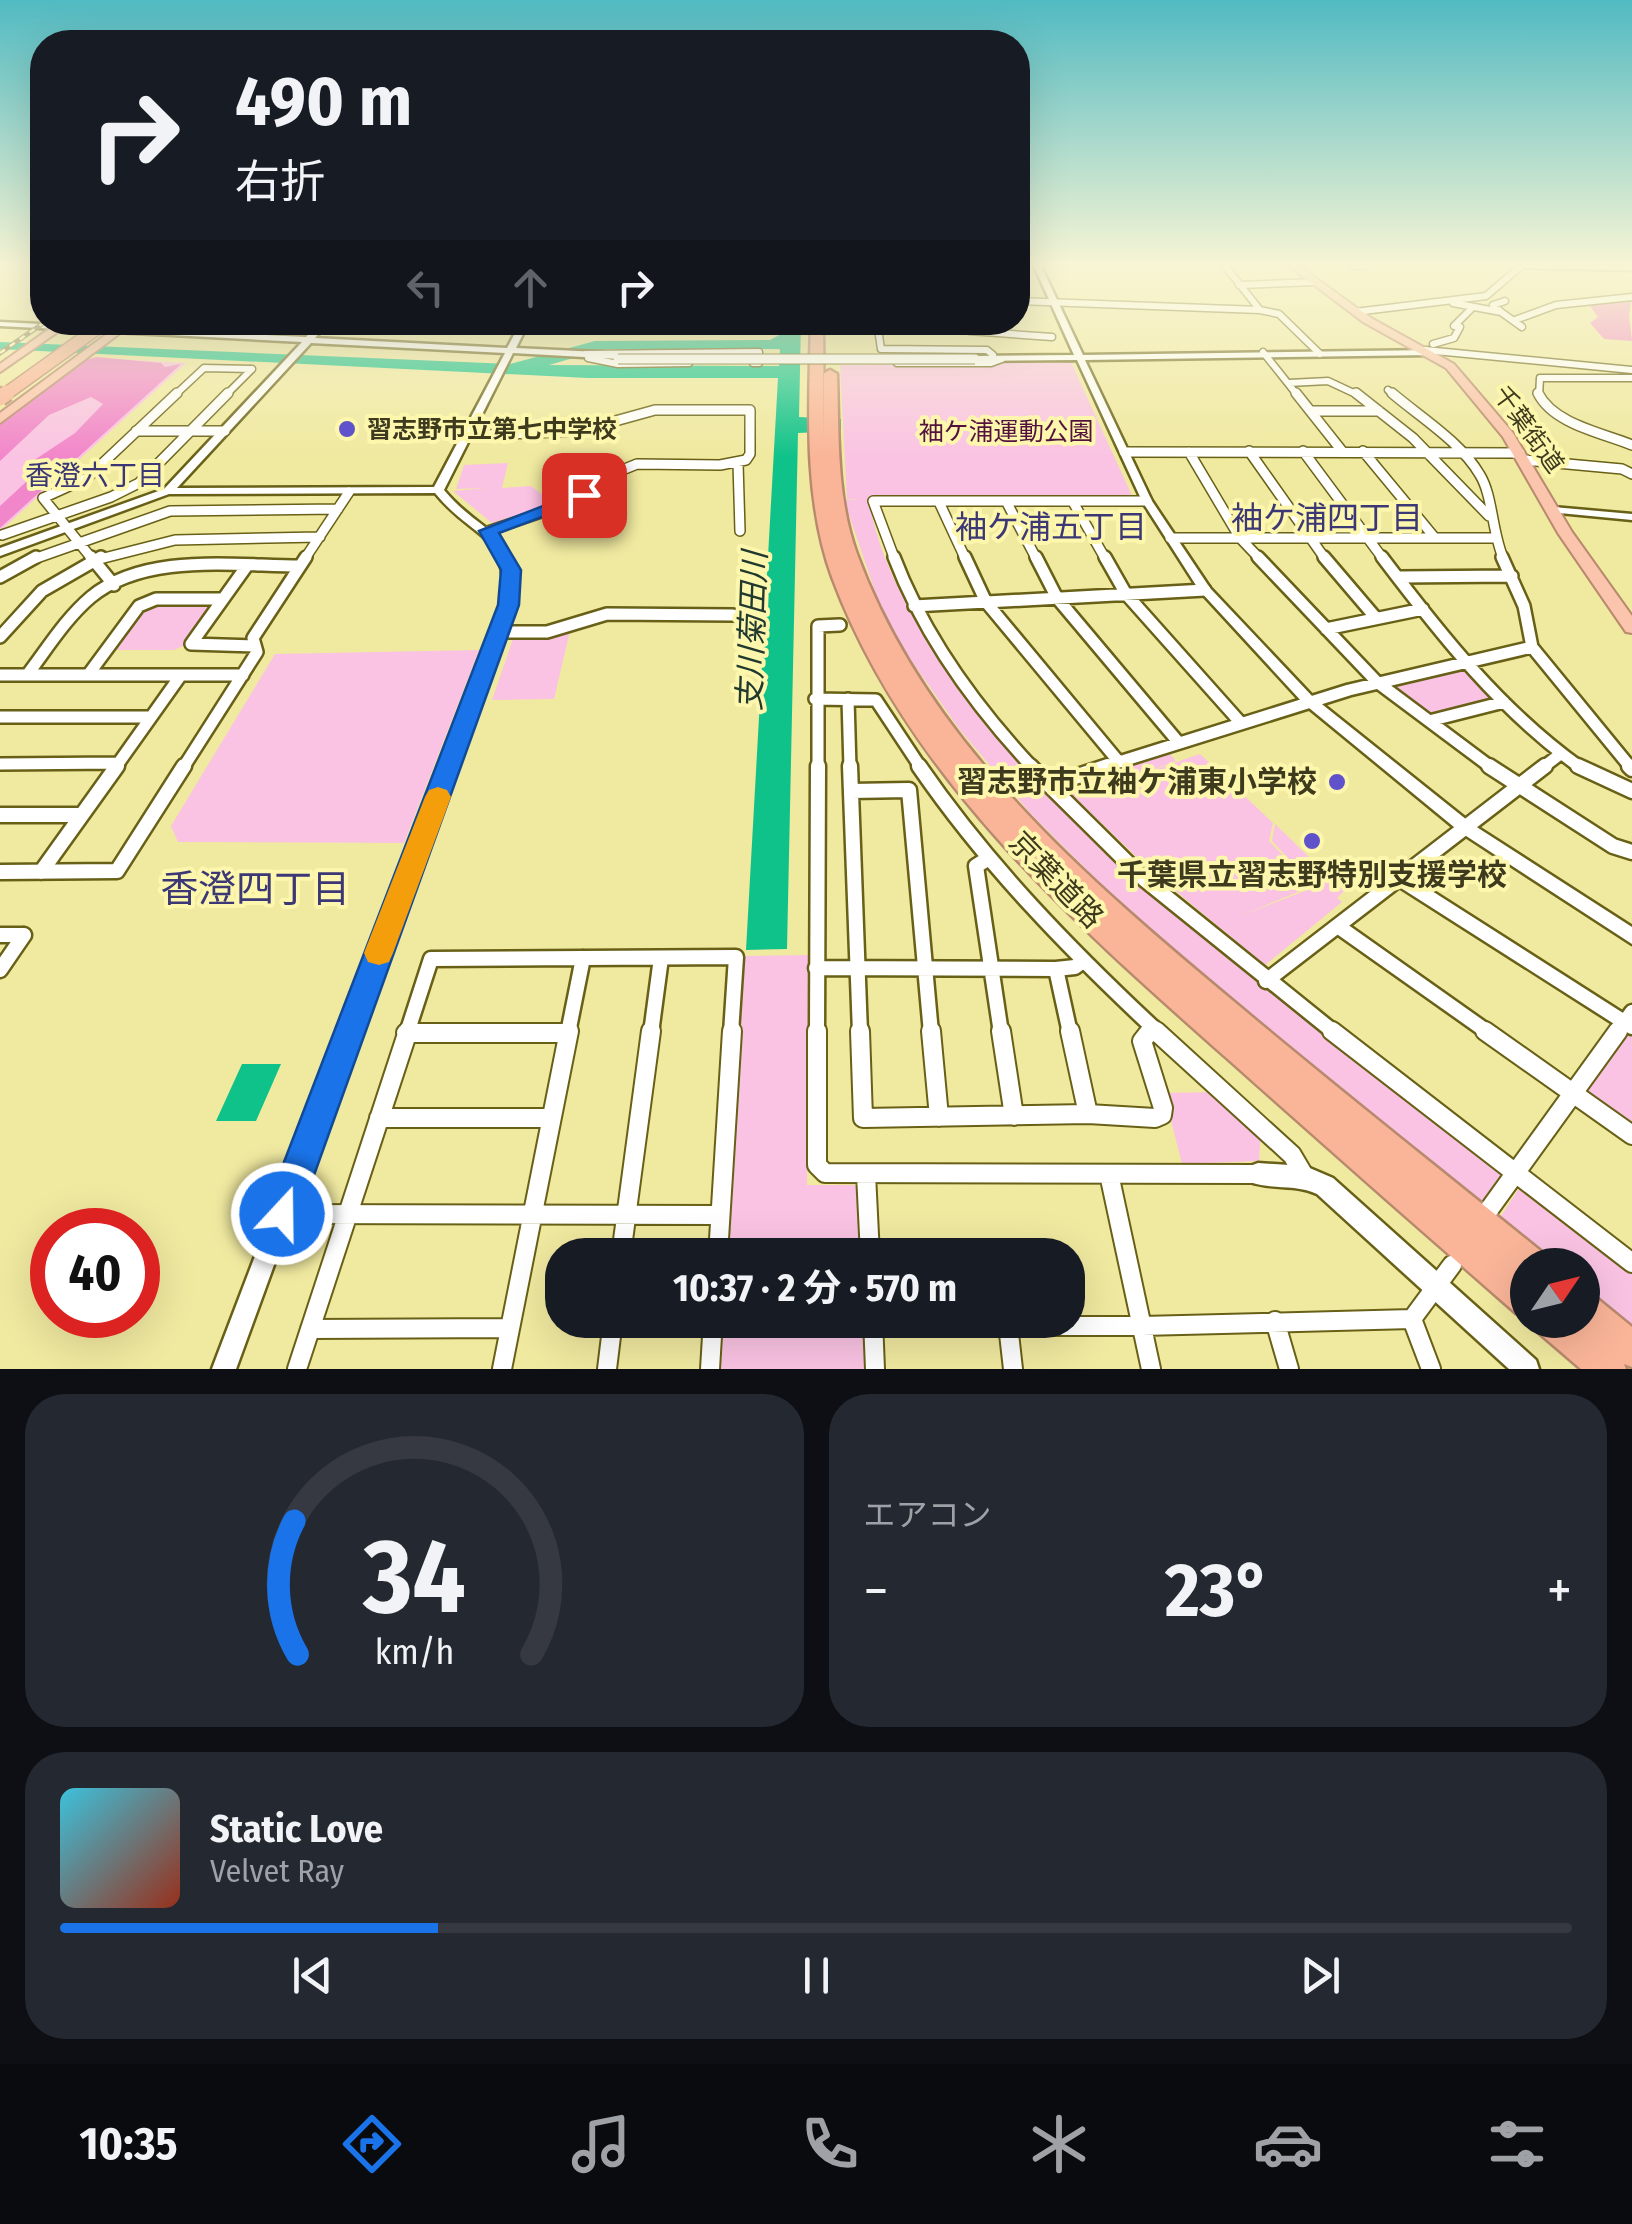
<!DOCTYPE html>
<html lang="ja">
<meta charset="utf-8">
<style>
body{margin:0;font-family:"Fira Sans Condensed","Noto Sans JP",sans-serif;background:#242831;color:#f1f3f6;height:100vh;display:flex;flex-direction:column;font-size:38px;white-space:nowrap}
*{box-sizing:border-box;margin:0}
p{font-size:32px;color:#9ea1a6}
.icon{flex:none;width:55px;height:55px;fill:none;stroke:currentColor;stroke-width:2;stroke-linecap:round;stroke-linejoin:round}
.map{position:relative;height:1369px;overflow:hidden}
.panel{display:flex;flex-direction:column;gap:25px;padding:25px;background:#0d0f14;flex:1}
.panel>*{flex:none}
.hud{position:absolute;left:30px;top:30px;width:1000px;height:305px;border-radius:40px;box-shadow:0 10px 40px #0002;background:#171b24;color:#f1f3f6;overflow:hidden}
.needle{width:65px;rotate:55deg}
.tools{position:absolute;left:1510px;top:1248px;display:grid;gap:20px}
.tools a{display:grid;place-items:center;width:90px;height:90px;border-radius:50%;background:#171b24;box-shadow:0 10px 40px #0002;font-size:50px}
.speed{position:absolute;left:30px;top:1208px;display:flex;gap:20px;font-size:50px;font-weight:700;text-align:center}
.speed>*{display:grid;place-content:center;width:130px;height:130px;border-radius:50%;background:#171b24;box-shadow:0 10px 40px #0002;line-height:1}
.speed .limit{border:15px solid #d22;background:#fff;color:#111}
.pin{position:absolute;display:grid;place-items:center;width:85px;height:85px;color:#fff;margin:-42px;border-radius:20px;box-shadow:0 5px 15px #0006}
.me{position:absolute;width:110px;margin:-55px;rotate:21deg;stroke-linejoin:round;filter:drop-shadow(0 0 8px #0008)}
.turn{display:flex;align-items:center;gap:35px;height:210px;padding:0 40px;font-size:45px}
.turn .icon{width:130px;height:130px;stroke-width:2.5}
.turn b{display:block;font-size:70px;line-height:85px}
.lanes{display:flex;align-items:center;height:95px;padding:0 40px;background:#0003;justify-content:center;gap:50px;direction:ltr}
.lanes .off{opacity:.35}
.big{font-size:75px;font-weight:700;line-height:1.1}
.panel .tile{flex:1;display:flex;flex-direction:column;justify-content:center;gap:15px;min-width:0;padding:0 35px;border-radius:40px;background:#242831}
.panel .dial{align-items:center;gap:0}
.dial svg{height:260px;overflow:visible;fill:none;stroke:#363941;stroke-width:7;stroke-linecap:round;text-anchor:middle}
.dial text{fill:#f1f3f6;stroke:none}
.song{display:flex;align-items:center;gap:30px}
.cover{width:120px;height:120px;border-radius:15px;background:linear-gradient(135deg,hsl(190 70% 55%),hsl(10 70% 35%))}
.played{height:10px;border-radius:5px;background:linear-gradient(90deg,#1a73e8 25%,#363941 25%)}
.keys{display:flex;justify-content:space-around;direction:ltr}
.heat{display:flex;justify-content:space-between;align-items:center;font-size:55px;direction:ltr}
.panel .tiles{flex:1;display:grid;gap:25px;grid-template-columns:1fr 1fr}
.tile:last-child{grid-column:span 2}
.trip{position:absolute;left:545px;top:1238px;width:540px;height:100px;border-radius:40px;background:#171b24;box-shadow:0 10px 40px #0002;font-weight:700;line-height:100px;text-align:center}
.menu{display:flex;height:160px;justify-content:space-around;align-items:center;background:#090b0e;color:#9ea1a6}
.menu .icon{width:70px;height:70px}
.menu .on{color:#1a73e8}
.menu b{font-size:45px;color:#f1f3f6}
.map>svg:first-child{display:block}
</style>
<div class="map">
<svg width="1632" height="1369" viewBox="0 0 1632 1369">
<rect width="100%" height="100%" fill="#f0e9a0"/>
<path fill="#fac3e3" d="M97 358 186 363 0 531V430Z
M1071 362 1133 498 869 499C886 606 968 696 1040 772 1078 812 1113 858 1155 894 1265 992 1384 1079 1500 1170L1502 1177 1480 1207 1150 933 1031 814 960 730 906 653 881 609 844 500 860 499H847L840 365Z
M508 463 502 488 531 486 552 502 493 524 453 491 486 488 456 489 464 465Z
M158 602H214L183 646 174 650H112L144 607Z
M570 631 554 699 492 700 513 639Z
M479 650 404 843 178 842 171 826 275 654Z
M1461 664 1498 700 1429 716 1385 684Z
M1169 753 1176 761 1137 776 1200 754 1273 823 1269 841 1312 886 1238 917 1315 887 1272 841 1275 824 1344 891 1337 898 1342 902 1265 965 1149 869 1065 788 1075 785 1080 791 1096 785 1092 780Z
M808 955 807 1185H854L860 1191 862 1255H724L742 956Z
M1628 1030 1632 1032V1125L1583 1091Z
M1216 1092 1264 1136 1260 1143 1259 1161 1182 1164 1164 1093Z
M1518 1190 1527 1191 1632 1268V1331L1583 1291 1582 1265H1551L1497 1222Z
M720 1320H864L866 1369H717Z"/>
<path fill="#f286ca" d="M1632 298 1629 315 1632 341 1604 339 1590 323 1598 317 1588 303Z
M97 357 161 363 165 367 181 364 0 528V506L26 482 33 461 75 433 103 404 91 397 49 415 0 461V425L81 361Z"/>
<path fill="#0fc289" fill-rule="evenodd" d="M782 323H801L799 417 841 419V431L798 433 787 949 746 950 778 378H588L0 349V342L510 364 595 341 770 340 781 334ZM604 349H779L780 350 779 366 549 365Z
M242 1064H281L256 1121H216Z"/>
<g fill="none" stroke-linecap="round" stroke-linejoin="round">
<defs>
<path id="minor-far4" d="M1225 266 1260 310
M1352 266H1363
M1239 285 1316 282
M1018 301 1260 310 1279 314 1320 354
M1453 303 1501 312 1522 327
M1355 312 1486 296 1521 266
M1501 312 1493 305 1505 301
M1515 320 1556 305 1632 297
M877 322 881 349 987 350 993 355
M969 331 1052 337
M1433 344 1454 338 1460 327 1454 326 1471 309
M1425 350 1632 370
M1263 352 1298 396
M586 354 759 352V363H753
M588 358 618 364 689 363
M897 363H991L1002 359
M1289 383 1328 381 1360 396
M1388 390 1395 396
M174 396 204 368 252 369
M225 396 252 369
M1539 396 1540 378H1632"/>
<path id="minor-far3" d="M1296 393 1342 451
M1356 393 1413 438 1489 516
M1392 393C1420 417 1461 442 1480 475 1493 496 1492 534 1504 560
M1538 393C1553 424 1603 433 1632 445
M1311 411H1379
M136 431H225
M464 436 579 431 655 410H750V454L746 460 720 465 637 464 615 473 562 506 488 531
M1249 451 1326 560
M1303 451 1384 560
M1363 451 1435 538
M1124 452 1520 453
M1189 452 1240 538 1261 560
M1524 460 1622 469 1632 474
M738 463 740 531
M1006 501 1037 560
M939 502 966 560
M1073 502 1106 560
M2 535 111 497 139 483 228 393
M1170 538H1494
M31 560 170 511 338 509
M93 560 43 498 87 478 177 393
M96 560 175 540 320 537
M304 560 349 492
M895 560 873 501H1147"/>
<path id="minor-far2" d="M91 557 114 585
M894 557C924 636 976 707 1033 768
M965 557 986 602 1119 762
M1036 557 1057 598 1179 743
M1105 557 1126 594 1240 722
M1258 557 1377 682 1492 768
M1324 557 1376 618
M1382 557C1441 635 1501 711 1581 768
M246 567 191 644 255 646
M0 577 36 557
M1400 577 1512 576
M914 606 1205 590
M1326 629 1423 609
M498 632H547L607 614 733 615
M0 637 42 591 101 557
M1532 647 1631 768
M0 675H243
M27 675C47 649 65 619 91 597 145 552 235 566 300 566
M88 675 139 606 156 599H222
M815 699 876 700 921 768
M848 699 850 768
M0 717H151
M1429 721 1504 702
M0 764 118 763
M115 768 181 675
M183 768 257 652 253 638 306 557
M818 768V626L840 625
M1100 768 1349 690 1532 647 1524 606 1502 557
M1542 768 1559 755"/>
<path id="minor-far1" d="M850 766 860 1033
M919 766C987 865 1071 951 1159 1033
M1030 766 1144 879 1335 1033
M1489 766 1613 846 1632 852
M1578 766 1632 791
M1629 766 1632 769
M1050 785 1108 766
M851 791 909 790 931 1033
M0 815H81
M989 858 976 866 1001 1033
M0 872 117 871 184 766
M41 872 117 766
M1400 879 1632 1027
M1339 927 1489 1033
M0 935H24
M816 968 1056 969 1075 967 1083 961
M1056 969 1070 1033
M0 970 24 935
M1266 981 1545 766
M406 1033H568
M407 1033 431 959 736 957 731 1033
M568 1033 583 958
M651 1033 661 958
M817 1033 818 766
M1148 1033 1153 1027
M1617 1033 1632 1012"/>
<path id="minor" d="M817 1031V1165L825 1173 1258 1174
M860 1031 863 1118 1088 1114 1155 1118 1162 1115 1163 1108 1142 1041 1150 1031
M931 1031 939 1117
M1001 1031 1014 1116
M1070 1031 1088 1114
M1156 1031 1292 1155 1305 1177
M1332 1031 1632 1263
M1485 1031 1632 1135
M406 1033H568
M379 1118H551
M866 1174 870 1255
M1109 1174 1151 1369
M1488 1211 1618 1031
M282 1214 720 1215
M621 1255 651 1031
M718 1255 732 1031
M1412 1319 1452 1265
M1412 1319 1431 1369
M873 1320 875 1369
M1275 1321 1289 1369
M1008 1325 1013 1369
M873 1326H1142L1412 1319
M310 1329 510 1328
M297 1369 408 1031
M502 1369 569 1031
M607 1369 613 1320
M710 1369 713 1320"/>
<path id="tertiary" d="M1034 266H1041L1083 355 1433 350 1434 352 1430 355 1085 360 1152 501 1210 588 1313 697 1472 824 1632 927V944L1460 832 1303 703 1199 590 1142 501 1077 360 972 361V357L975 356 1074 355Z
M1522 266H1632V270L1526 268Z
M0 322 306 337 320 322H329L315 338 507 348 521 322H529L516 348 619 353 623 356 619 359 513 353 444 490C485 539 519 527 515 605L236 1369H212L503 605C508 530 475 542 435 493L169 494 0 556V548L164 489 302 342 0 326ZM311 343 505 353 434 487 177 488Z
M1553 507 1632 514V520L1549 512 1547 510Z
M1258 1163 1305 1166 1333 1178 1536 1360 1539 1369H1509L1317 1194C1296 1184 1272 1190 1250 1182L1247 1174 1250 1166Z"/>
<path id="trunk" d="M1289 266H1299L1371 318 1454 364 1513 433 1572 532 1632 616V633L1626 632 1558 533 1503 437 1446 368 1363 322Z
M59 322H72L0 372V364Z
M123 322H135L0 423V413Z"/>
<path id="motorway" d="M811 322H823L824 440 823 374 830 370 837 374C839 433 836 497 857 554 926 742 1088 880 1238 1005 1338 1089 1441 1170 1543 1253L1547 1265H1528V1318L1516 1313C1423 1232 1330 1150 1238 1068 1081 929 907 779 832 577 803 497 809 407 811 322Z
M1582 1291 1594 1296 1632 1327V1367L1624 1364 1626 1369H1581L1538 1332 1533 1320H1582Z"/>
</defs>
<use href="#minor-far4" stroke="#686016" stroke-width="9"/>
<use href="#minor-far3" stroke="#686016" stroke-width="12"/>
<use href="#minor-far2" stroke="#686016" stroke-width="16"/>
<use href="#minor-far1" stroke="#686016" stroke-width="19"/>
<use href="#minor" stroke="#686016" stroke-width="22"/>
<use href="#tertiary" stroke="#686016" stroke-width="5"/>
<use href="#trunk" stroke="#b88a6d" stroke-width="4"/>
<use href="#motorway" stroke="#b88a6d" stroke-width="5"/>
<use href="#minor-far4" stroke="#fff" stroke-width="6"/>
<use href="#minor-far3" stroke="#fff" stroke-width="9"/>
<use href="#minor-far2" stroke="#fff" stroke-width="11"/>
<use href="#minor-far1" stroke="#fff" stroke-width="14"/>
<use href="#minor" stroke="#fff" stroke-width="18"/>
<use href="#tertiary" fill="#fff" fill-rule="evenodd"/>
<use href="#trunk" fill="#fbc4ac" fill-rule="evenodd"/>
<use href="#motorway" fill="#fab598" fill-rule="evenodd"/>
<defs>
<path id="rail" d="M0 353 45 322"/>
</defs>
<use href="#rail" stroke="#827e50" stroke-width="5"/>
<use href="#rail" stroke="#fdf6ad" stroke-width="2.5" stroke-dasharray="6" stroke-linecap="butt"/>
<defs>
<path id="tertiary-bridge" d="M618 359H975"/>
<path id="motorway-bridge-far1" d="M3 396 106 322"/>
<path id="motorway-bridge" d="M0 398 7 393"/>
</defs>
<use href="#tertiary-bridge" stroke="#686016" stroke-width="11" stroke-linecap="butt"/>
<use href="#motorway-bridge-far1" stroke="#b88a6d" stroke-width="15" stroke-linecap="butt"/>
<use href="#motorway-bridge" stroke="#b88a6d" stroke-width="19" stroke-linecap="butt"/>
<use href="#tertiary-bridge" stroke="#fff" stroke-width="9"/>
<use href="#motorway-bridge-far1" stroke="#fab598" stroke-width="12"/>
<use href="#motorway-bridge" stroke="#fab598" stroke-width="15"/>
</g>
<linearGradient id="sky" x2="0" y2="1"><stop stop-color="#51bac2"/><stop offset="0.58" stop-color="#f8f5d4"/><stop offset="1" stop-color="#f8f5d4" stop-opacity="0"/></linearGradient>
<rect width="1632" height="457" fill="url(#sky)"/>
<path fill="#1a73e8" stroke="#114b97" stroke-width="2.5" d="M584 490 590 491V499L499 533 521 570 519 605 300 1214 295 1227 282 1232 269 1227 264 1214 498 605 501 570 479 531Z"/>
<path fill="#f59e0b" d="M438 787 447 790 451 797 393 953 389 962 379 965 368 962 364 953 425 797 429 790Z"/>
<g fill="#5f52ca" stroke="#fdf6ad" stroke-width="4">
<circle cx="347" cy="429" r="10"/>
<circle cx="1337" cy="782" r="10"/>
<circle cx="1312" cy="841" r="10"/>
</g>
<g text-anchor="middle" stroke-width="8" stroke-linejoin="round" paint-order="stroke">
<g font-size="25" font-weight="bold" fill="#3d3a1d" stroke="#fdf6ad" text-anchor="start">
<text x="367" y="438">習志野市立第七中学校</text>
</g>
<g font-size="25" fill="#3d3a1d" stroke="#fdf6ad">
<text transform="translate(1529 429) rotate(54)" y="9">千葉街道</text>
</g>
<g font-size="25" fill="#53113e" stroke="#fdf6ad">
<text x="1006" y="440">袖ケ浦運動公園</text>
</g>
<g font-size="28" fill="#3c3875" stroke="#fdf6ad">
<text x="95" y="485">香澄六丁目</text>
</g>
<g font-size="30" font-weight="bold" fill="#3d3a1d" stroke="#fdf6ad" text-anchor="end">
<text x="1317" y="792">習志野市立袖ケ浦東小学校</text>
<text x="1312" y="885" text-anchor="middle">千葉県立習志野特別支援学校</text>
</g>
<g font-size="30" fill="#3d3a1d" stroke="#fdf6ad">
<text transform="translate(1056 880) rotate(46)" y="10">京葉道路</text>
</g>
<g font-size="32" fill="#3c3875" stroke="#fdf6ad">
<text x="1327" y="529">袖ケ浦四丁目</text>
<text x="1051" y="538">袖ケ浦五丁目</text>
</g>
<g font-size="32" font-style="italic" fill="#21392e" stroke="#fdf6ad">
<text transform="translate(752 631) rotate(-88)" y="11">支川菊田川</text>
</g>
<g font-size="38" fill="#3c3875" stroke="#fdf6ad">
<text x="255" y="902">香澄四丁目</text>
</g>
</g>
</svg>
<div class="tools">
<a><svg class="needle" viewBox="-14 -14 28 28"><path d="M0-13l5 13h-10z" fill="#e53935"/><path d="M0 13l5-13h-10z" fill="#9ea1a6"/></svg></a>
</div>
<div class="speed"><div class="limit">40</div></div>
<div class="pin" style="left:584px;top:495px;background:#d93025"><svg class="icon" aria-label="arrive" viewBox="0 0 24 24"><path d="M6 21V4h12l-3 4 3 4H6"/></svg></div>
<svg class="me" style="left:282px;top:1214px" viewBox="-20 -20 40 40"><circle r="17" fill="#1a73e8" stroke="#fff" stroke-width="3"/><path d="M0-11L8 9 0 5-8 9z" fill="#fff"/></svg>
<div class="trip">10:37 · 2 分 · 570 m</div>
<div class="hud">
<div class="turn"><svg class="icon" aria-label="right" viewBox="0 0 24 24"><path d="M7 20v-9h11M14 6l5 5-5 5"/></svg><div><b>490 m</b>右折</div></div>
<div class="lanes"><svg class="icon off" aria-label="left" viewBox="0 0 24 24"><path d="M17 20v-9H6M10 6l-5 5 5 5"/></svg><svg class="icon off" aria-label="ahead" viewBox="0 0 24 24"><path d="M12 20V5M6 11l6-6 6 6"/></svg><svg class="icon" aria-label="right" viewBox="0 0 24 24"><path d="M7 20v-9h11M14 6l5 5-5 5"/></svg></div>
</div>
</div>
<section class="panel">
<div class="tiles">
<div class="tile dial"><svg viewBox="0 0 100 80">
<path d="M14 69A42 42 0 1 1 86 69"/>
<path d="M14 69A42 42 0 0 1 13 28" stroke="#1a73e8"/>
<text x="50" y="56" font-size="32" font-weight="700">34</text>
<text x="50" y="72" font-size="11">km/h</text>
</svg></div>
<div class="tile"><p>エアコン</p>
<div class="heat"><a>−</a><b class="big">23°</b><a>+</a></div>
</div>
<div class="tile">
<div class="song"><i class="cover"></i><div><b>Static Love</b><p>Velvet Ray</p></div></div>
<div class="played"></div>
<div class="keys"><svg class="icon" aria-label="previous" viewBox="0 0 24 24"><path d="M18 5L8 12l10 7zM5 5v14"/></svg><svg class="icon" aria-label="pause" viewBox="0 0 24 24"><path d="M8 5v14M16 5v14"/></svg><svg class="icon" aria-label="next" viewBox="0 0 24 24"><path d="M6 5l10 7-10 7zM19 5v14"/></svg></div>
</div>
</div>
</section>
<nav class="menu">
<b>10:35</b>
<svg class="icon on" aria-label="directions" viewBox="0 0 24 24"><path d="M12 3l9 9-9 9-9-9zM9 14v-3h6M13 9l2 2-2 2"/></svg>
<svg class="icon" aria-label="music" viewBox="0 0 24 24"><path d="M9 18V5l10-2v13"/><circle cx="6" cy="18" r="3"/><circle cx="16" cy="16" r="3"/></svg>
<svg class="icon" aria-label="phone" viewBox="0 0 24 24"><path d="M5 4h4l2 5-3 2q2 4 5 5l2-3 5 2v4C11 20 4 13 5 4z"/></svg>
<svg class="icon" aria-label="climate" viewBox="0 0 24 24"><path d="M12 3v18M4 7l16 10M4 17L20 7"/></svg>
<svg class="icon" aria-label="car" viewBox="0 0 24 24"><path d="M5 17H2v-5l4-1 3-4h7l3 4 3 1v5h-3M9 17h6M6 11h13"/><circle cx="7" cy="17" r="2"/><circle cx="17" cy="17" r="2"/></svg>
<svg class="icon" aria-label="filters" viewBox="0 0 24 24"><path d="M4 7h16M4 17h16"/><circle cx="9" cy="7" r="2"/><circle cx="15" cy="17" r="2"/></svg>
</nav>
